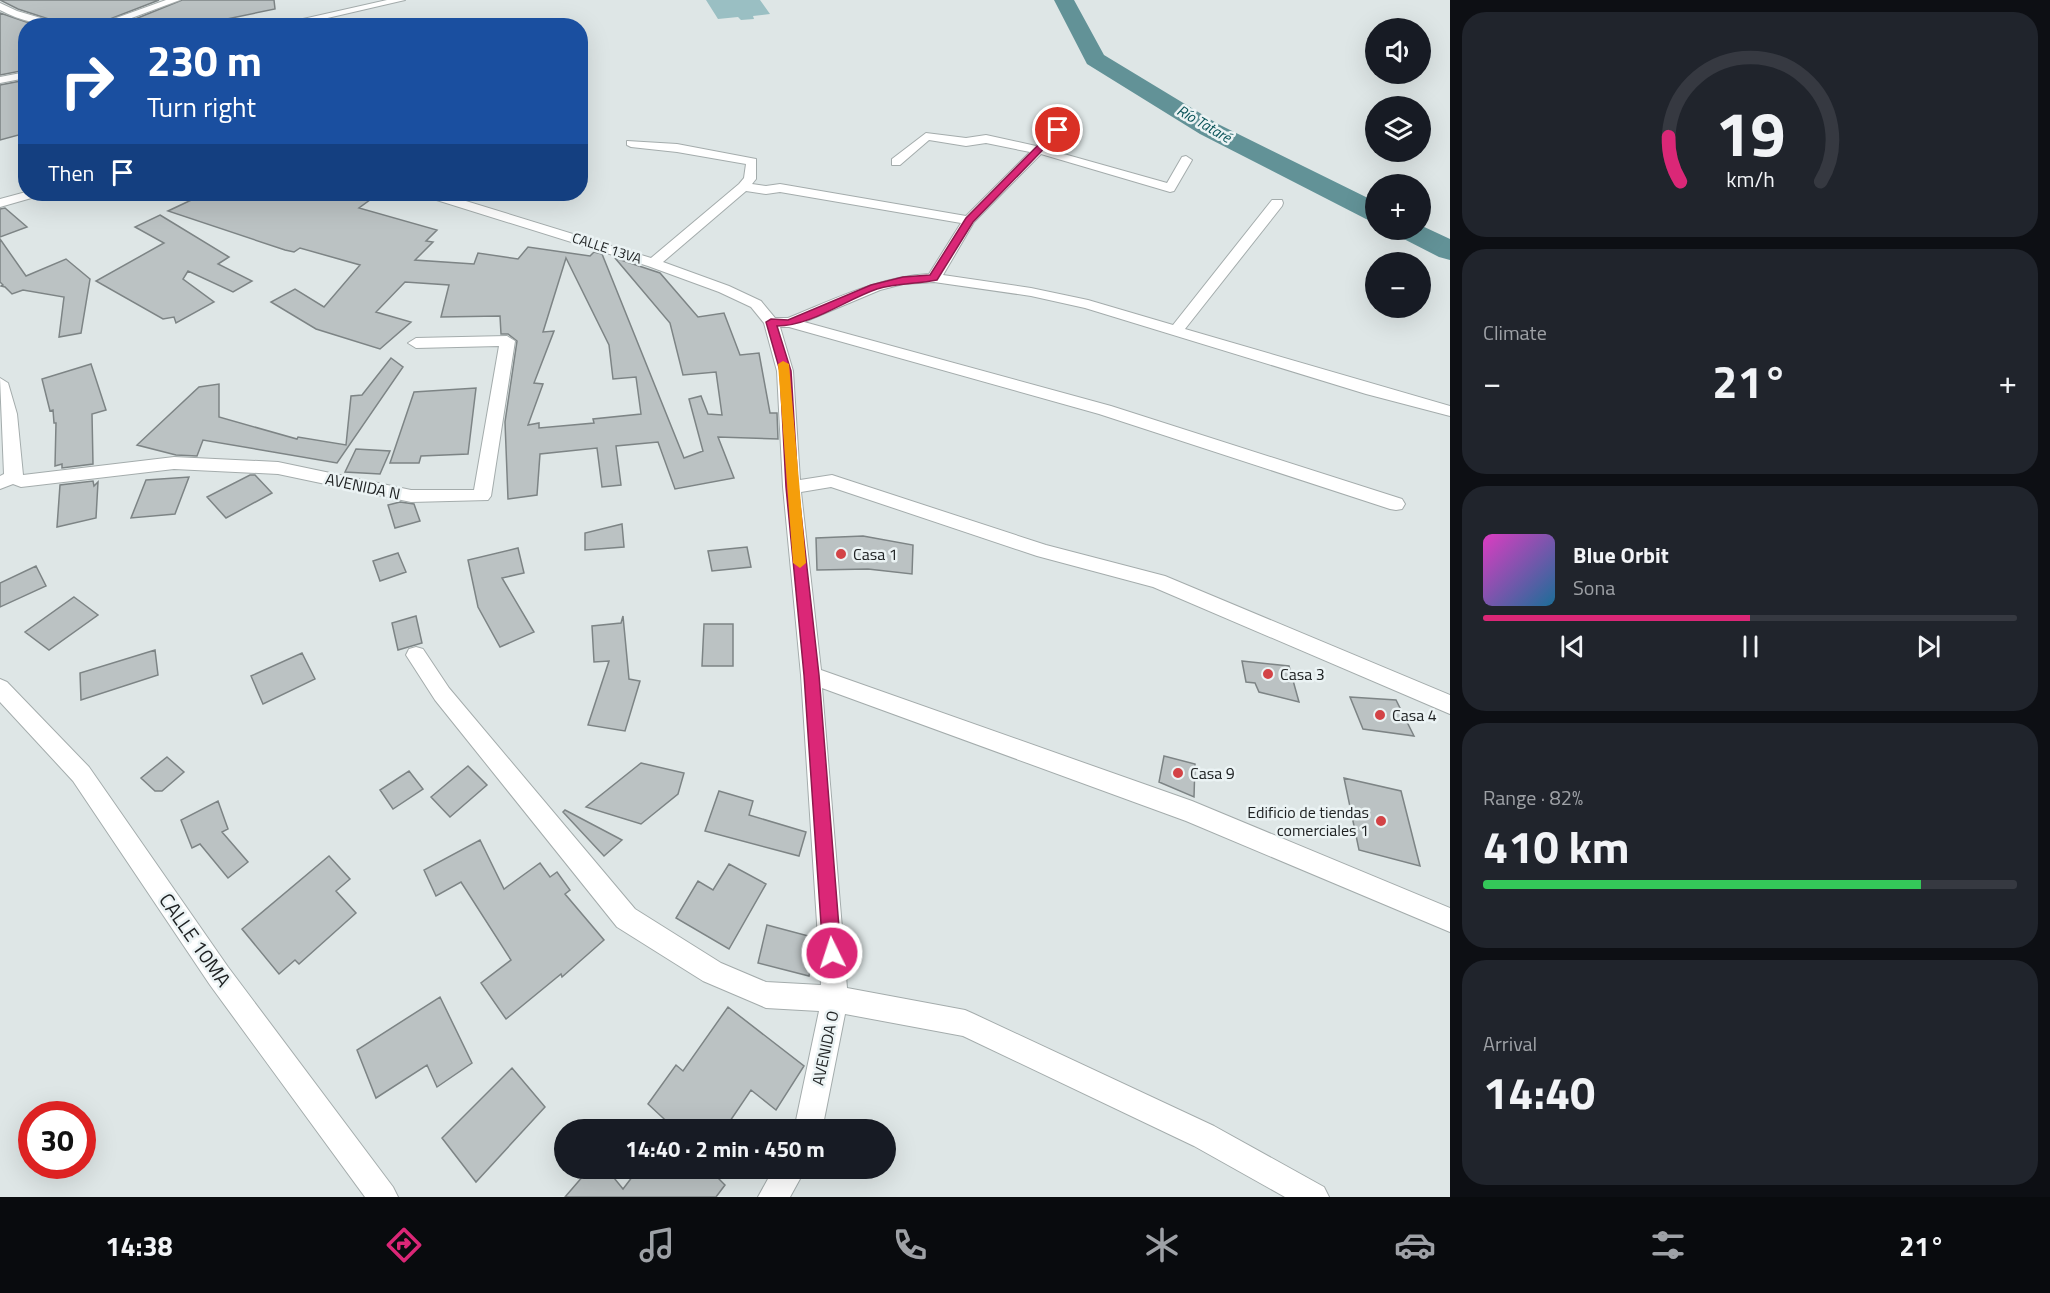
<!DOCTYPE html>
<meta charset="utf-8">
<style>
body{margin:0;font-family:"Titillium Web",sans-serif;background:#20242c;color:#f1f3f6;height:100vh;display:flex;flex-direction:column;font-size:22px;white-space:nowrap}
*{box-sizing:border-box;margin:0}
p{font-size:20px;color:#9ea1a6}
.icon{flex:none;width:33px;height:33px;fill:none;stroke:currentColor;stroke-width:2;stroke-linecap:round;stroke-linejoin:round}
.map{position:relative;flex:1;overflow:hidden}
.panel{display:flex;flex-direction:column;gap:12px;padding:12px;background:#0d0f14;width:600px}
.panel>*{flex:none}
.hud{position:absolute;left:18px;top:18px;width:570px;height:183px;border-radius:24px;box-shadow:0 6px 24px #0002;background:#1a4fa0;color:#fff;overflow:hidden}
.tools{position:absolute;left:1365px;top:18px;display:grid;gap:12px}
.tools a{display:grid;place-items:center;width:66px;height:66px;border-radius:50%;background:#171b24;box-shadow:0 6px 24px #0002;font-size:30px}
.speed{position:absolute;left:18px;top:1101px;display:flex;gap:12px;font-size:30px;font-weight:700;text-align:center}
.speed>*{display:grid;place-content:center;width:78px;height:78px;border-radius:50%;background:#171b24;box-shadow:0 6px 24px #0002;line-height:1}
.speed .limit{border:9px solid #d22;background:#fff;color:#111}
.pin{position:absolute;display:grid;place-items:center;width:51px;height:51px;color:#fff;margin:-26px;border:3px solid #fff;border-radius:50%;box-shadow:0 2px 6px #0007}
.me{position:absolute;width:66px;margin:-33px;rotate:356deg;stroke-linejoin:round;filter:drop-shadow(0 0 4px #0008)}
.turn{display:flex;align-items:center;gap:21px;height:126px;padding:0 30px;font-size:27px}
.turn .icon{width:78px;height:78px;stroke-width:2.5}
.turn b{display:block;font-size:42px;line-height:51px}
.then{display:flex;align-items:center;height:57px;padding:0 30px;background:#0003;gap:12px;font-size:22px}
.big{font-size:45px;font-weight:700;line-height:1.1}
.panel .card{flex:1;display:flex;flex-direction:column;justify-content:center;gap:9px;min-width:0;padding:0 21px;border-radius:24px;background:#20242c}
.panel .dial{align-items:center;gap:0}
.dial svg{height:156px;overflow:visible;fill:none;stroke:#363941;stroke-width:7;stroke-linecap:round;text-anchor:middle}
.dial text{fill:#f1f3f6;stroke:none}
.song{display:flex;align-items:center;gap:18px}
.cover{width:72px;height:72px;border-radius:9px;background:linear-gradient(135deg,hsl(310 70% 55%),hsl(200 70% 35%))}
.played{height:6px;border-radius:3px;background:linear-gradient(90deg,#db2777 50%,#363941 50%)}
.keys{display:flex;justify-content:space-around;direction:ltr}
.heat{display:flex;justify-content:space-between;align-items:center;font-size:33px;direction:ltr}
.charge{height:9px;border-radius:4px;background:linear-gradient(90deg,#34c759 82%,#363941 0)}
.trip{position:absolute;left:554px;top:1119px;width:342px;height:60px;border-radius:30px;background:#171b24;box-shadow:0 6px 24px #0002;font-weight:700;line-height:60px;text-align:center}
.tabs{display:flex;height:96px;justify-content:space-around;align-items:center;background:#090b0e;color:#9ea1a6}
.tabs .icon{width:42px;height:42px}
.tabs .on{color:#db2777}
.tabs b{font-size:27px;color:#f1f3f6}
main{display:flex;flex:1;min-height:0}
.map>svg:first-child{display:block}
</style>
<main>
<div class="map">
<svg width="1450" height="1197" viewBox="0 0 1450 1197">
<rect width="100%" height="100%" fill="#dee6e6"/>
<path fill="#9abfc3" d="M706 0H760L770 14 753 16 754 19 741 20 738 17 718 19Z"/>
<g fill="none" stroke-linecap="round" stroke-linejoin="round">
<path fill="#629297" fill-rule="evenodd" d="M1054 0H1074L1104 55 1218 124 1376 202V222L1366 219 1200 134 1087 64Z
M1420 225 1450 239V260L1439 257 1398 236 1393 230H1420Z"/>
</g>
<path fill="#bbc2c3" stroke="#7d8485" stroke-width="1.5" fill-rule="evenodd" d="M0 0H159L92 26H70L18 9Z
M182 0H274L275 9 193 26H118Z
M0 13 38 26H26V70L0 75Z
M26 80V133L0 140V85Z
M204 194H378L359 208 437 230 426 241 433 242 415 260 474 264 478 253 518 259 528 247 590 256 594 252 602 254 684 458 703 451 689 399 701 396 708 414 722 415 716 372 683 375 670 323 615 258 660 273 698 317 724 313 740 355 759 353 770 413H777L778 439 718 437 734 478 675 489 658 442 616 446 621 485 602 487 597 448 540 454 537 495 508 499 505 422 517 341 508 334H501L500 316 441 317 449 285 405 282 376 312 411 322 380 349 316 329 271 302 295 289 324 307 360 265 300 248 294 252 285 250 168 211ZM566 258 609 345 613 379 636 377 641 414 593 419 594 423 539 428V423L528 425 543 384 534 383 554 331 543 332Z
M5 208 27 227 0 237V209Z
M160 215 229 257 218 264 252 281 233 292 188 271 183 279 214 302 176 323 174 317 163 319 96 281 164 243 135 227Z
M0 239 26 276 66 259 90 279 81 333 59 337 64 297 23 290 12 294 5 287 1 286 3 285 0 282Z
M391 358 403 367 337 463 203 440 197 456 176 455 137 445 199 387 219 384V417L297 439 298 437 346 445 351 396 362 395Z
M91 364 106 410 92 414 93 464 62 468V464L55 466 56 423H54L53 410 50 411 42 379Z
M476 388 468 454 421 456 419 463H390L414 392Z
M356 449 390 451 380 474 345 472Z
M250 475H255L272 493 226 518 207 497Z
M189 477 175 514 131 518 146 480Z
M93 481 94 486 98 482 96 518 57 527 60 485Z
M400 502 414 504 420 521 395 528 388 505Z
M622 524 624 547 585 550V533Z
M863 536 913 545 912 574 868 569 817 570 816 538Z
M747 547 751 567 712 571 708 551Z
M518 548 524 573 502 578 534 632 500 647 478 607 468 560Z
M398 553 406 572 380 581 373 561Z
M36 566 46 586 0 607V583Z
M74 597 98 615 49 650 25 632Z
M416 616 422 643 398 650 392 623Z
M623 616 629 679 640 681 625 731 588 725 609 661 594 662 592 626 621 623Z
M704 624H733V666H702Z
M155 650 158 675 81 700 80 673Z
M302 653 315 679 263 704 251 676Z
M1242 661 1289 666 1299 702 1259 692 1255 683 1246 682Z
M1350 697 1396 700 1414 736 1363 729Z
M1164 756 1195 764 1194 797 1159 782Z
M167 757 184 772 162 791H155L141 778Z
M641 763 684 773 678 794 641 824 586 807Z
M468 766 487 785 450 817 431 797Z
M409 771 423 789 393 809 380 790Z
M1344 778 1401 791 1420 866 1359 850Z
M719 791 753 801 749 815 806 832 799 856 705 831Z
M218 801 228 829 222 832 248 862 228 878 200 844 192 848 181 820Z
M565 810 622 840 604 856 563 812Z
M480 840 504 889 540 863 550 877 557 872 570 890 565 894 604 940 562 977 561 974 506 1019 481 983 511 960 461 882 436 896 424 870Z
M329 856 350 879 336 891 356 913 299 964 295 960 279 974 242 929Z
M729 864 766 884 729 949 676 918 698 881 713 890Z
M767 925 816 938 809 976 758 963Z
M440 997 472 1063 437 1087 427 1065 376 1098 357 1050Z
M728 1007 804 1066 776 1110 751 1090 724 1130H676L648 1104 676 1065 683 1071Z
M512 1068 545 1107 476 1182 442 1138Z
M590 1168H606L623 1189 639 1168H708L725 1185 716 1197H565Z"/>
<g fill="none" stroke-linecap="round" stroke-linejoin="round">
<defs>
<path id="minor" d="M166 0H180L110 26H94Z
M387 0H405L293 26H272Z
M0 3 17 11 68 26C45 26 20 21 0 10Z
M26 72V78L0 83V77Z
M1058 127 1064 130 1046 149 1167 183 1182 157 1186 156 1192 160 1174 191 1170 192 1041 154 974 222 943 275 1031 288 1088 300 1173 325 1272 200H1282L1283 203 1282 206 1185 329 1450 406V416L1366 394 1085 308 1031 296 934 282 903 284 880 290 804 322 1111 406 1402 499 1405 504 1402 509 1396 510 1390 509 1099 414 789 327H780L793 371 800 480 832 475 1046 545 1165 576 1450 695V714L1153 587 1037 556 831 487 801 492 821 670 1192 801 1450 908V932L1186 821 822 688 847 988 965 1010 974 1014 1214 1126 1324 1187 1329 1197H1285L1194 1146 963 1036 845 1014 822 1130H794L819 1011 766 1008 757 1004 703 981 617 927 435 700 406 655 409 649 416 647 423 649 449 688 635 909 721 963 766 982 821 985 801 675 783 487 777 371 764 323 751 307 719 292 648 266 427 197 425 194H443L651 258 739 184 744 178 746 164 677 152 631 147 627 145V141L677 144 756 159V179L752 184 766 186 780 184 966 216 1030 152 986 143 966 146 929 140 900 165H892V159L926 133 966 138 986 135 1036 146 1054 128ZM746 191 766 194 780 192 961 223 929 274C878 277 835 299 788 318H775L761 301 729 286 663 262Z
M26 192V194H37L35 197 0 207V199Z
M507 336 515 341 491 496 488 500 411 502 278 474 174 469 21 487 13 484 0 489V476L4 474 0 378 8 383 17 414 23 475 174 457 278 462 411 490H474L499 346 416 348 408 343 416 338Z
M0 679 7 682 89 767 228 967 393 1187 398 1197H365L210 985 73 781 0 702Z
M774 1168H806L790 1197H758Z"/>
</defs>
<use href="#minor" stroke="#a4acac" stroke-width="2"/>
<use href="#minor" fill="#fff" fill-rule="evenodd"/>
</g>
<path fill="#db2777" stroke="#8e194d" stroke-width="1.5" d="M1055 128 1062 130 973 222 937 280C917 284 897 283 877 289 845 300 811 326 777 326L791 371 798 487 819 675 841 953 838 959 832 962 825 959 823 953 804 675 786 487 780 371 766 322 771 319 788 320 871 285 903 277 930 275 966 218Z"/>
<path fill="#f59e0b" d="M783 361 789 364 806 563 800 568 793 563 778 364Z"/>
<g fill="#d34346" stroke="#ebf3f4" stroke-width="2">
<circle cx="841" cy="554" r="6"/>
<circle cx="1268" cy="674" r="6"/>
<circle cx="1380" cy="715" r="6"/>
<circle cx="1178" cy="773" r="6"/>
<circle cx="1381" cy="821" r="6"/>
</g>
<g text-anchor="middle" stroke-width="5" stroke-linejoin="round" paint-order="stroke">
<g font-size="14" fill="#202324" stroke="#ebf3f4">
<text transform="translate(607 248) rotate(18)" y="5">CALLE 13VA</text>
</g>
<g font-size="15" font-style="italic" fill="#085257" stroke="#ebf3f4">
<text transform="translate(1204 124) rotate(30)" y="5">Río Tataré</text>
</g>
<g font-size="16" fill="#202324" stroke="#ebf3f4">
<text transform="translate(363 486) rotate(12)" y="6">AVENIDA N</text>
<text transform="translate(825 1048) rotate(-78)" y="6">AVENIDA O</text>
</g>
<g font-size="16" fill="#202324" stroke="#ebf3f4" text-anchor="start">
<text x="853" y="560">Casa 1</text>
<text x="1280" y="680">Casa 3</text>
<text x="1392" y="721">Casa 4</text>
<text x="1190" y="779">Casa 9</text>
<text x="1369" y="818" text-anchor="end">Edificio de tiendas<tspan x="1369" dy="18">comerciales 1</tspan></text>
</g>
<g font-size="20" fill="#202324" stroke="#ebf3f4">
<text transform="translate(195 940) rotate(55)" y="7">CALLE 10MA</text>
</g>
</g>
</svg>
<div class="tools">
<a><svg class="icon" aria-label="sound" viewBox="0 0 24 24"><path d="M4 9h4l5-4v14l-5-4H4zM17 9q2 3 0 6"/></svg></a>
<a><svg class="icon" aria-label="layers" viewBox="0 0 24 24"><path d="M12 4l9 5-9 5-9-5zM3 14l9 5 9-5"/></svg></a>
<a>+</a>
<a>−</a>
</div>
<div class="speed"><div class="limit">30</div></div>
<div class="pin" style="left:1058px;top:130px;background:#d93025"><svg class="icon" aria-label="arrive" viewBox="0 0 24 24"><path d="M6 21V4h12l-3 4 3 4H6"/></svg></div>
<svg class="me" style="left:832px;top:953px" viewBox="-20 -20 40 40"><circle r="17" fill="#db2777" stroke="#fff" stroke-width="3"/><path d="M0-11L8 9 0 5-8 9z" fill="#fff"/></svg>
<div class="trip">14:40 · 2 min · 450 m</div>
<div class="hud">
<div class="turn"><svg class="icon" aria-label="right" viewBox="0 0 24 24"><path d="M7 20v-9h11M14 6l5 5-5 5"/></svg><div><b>230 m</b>Turn right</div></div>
<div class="then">Then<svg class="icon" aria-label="arrive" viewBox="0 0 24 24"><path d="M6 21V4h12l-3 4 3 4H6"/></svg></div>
</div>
</div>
<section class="panel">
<div class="card dial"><svg viewBox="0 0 100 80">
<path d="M14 69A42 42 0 1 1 86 69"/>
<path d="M14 69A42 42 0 0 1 8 46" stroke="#db2777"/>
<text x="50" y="56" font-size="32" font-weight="700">19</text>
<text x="50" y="72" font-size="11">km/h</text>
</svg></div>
<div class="card"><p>Climate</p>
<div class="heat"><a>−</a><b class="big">21°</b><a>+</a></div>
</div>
<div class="card">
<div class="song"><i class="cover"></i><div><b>Blue Orbit</b><p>Sona</p></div></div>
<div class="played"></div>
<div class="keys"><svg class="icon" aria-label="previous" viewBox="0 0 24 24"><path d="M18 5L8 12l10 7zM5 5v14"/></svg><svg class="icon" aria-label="pause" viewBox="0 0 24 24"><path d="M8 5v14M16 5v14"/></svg><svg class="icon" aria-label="next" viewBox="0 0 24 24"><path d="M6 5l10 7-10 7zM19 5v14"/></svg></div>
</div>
<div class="card"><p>Range · 82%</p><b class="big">410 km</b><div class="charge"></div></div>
<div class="card"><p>Arrival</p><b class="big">14:40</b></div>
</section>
</main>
<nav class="tabs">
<b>14:38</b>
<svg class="icon on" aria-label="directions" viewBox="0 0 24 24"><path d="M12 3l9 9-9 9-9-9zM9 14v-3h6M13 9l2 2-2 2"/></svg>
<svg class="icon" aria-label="music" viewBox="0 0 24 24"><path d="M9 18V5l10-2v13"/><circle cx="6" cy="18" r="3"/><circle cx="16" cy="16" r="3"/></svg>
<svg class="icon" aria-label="phone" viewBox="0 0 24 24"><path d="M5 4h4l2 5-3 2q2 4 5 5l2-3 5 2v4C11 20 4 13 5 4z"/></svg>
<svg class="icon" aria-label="climate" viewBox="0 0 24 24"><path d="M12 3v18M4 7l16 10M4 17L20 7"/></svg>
<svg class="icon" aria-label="car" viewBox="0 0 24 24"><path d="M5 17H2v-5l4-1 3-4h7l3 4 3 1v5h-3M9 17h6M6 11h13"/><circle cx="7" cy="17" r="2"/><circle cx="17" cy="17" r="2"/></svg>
<svg class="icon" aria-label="filters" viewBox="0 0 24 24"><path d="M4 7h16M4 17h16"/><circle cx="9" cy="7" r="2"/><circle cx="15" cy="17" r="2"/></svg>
<b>21°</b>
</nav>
